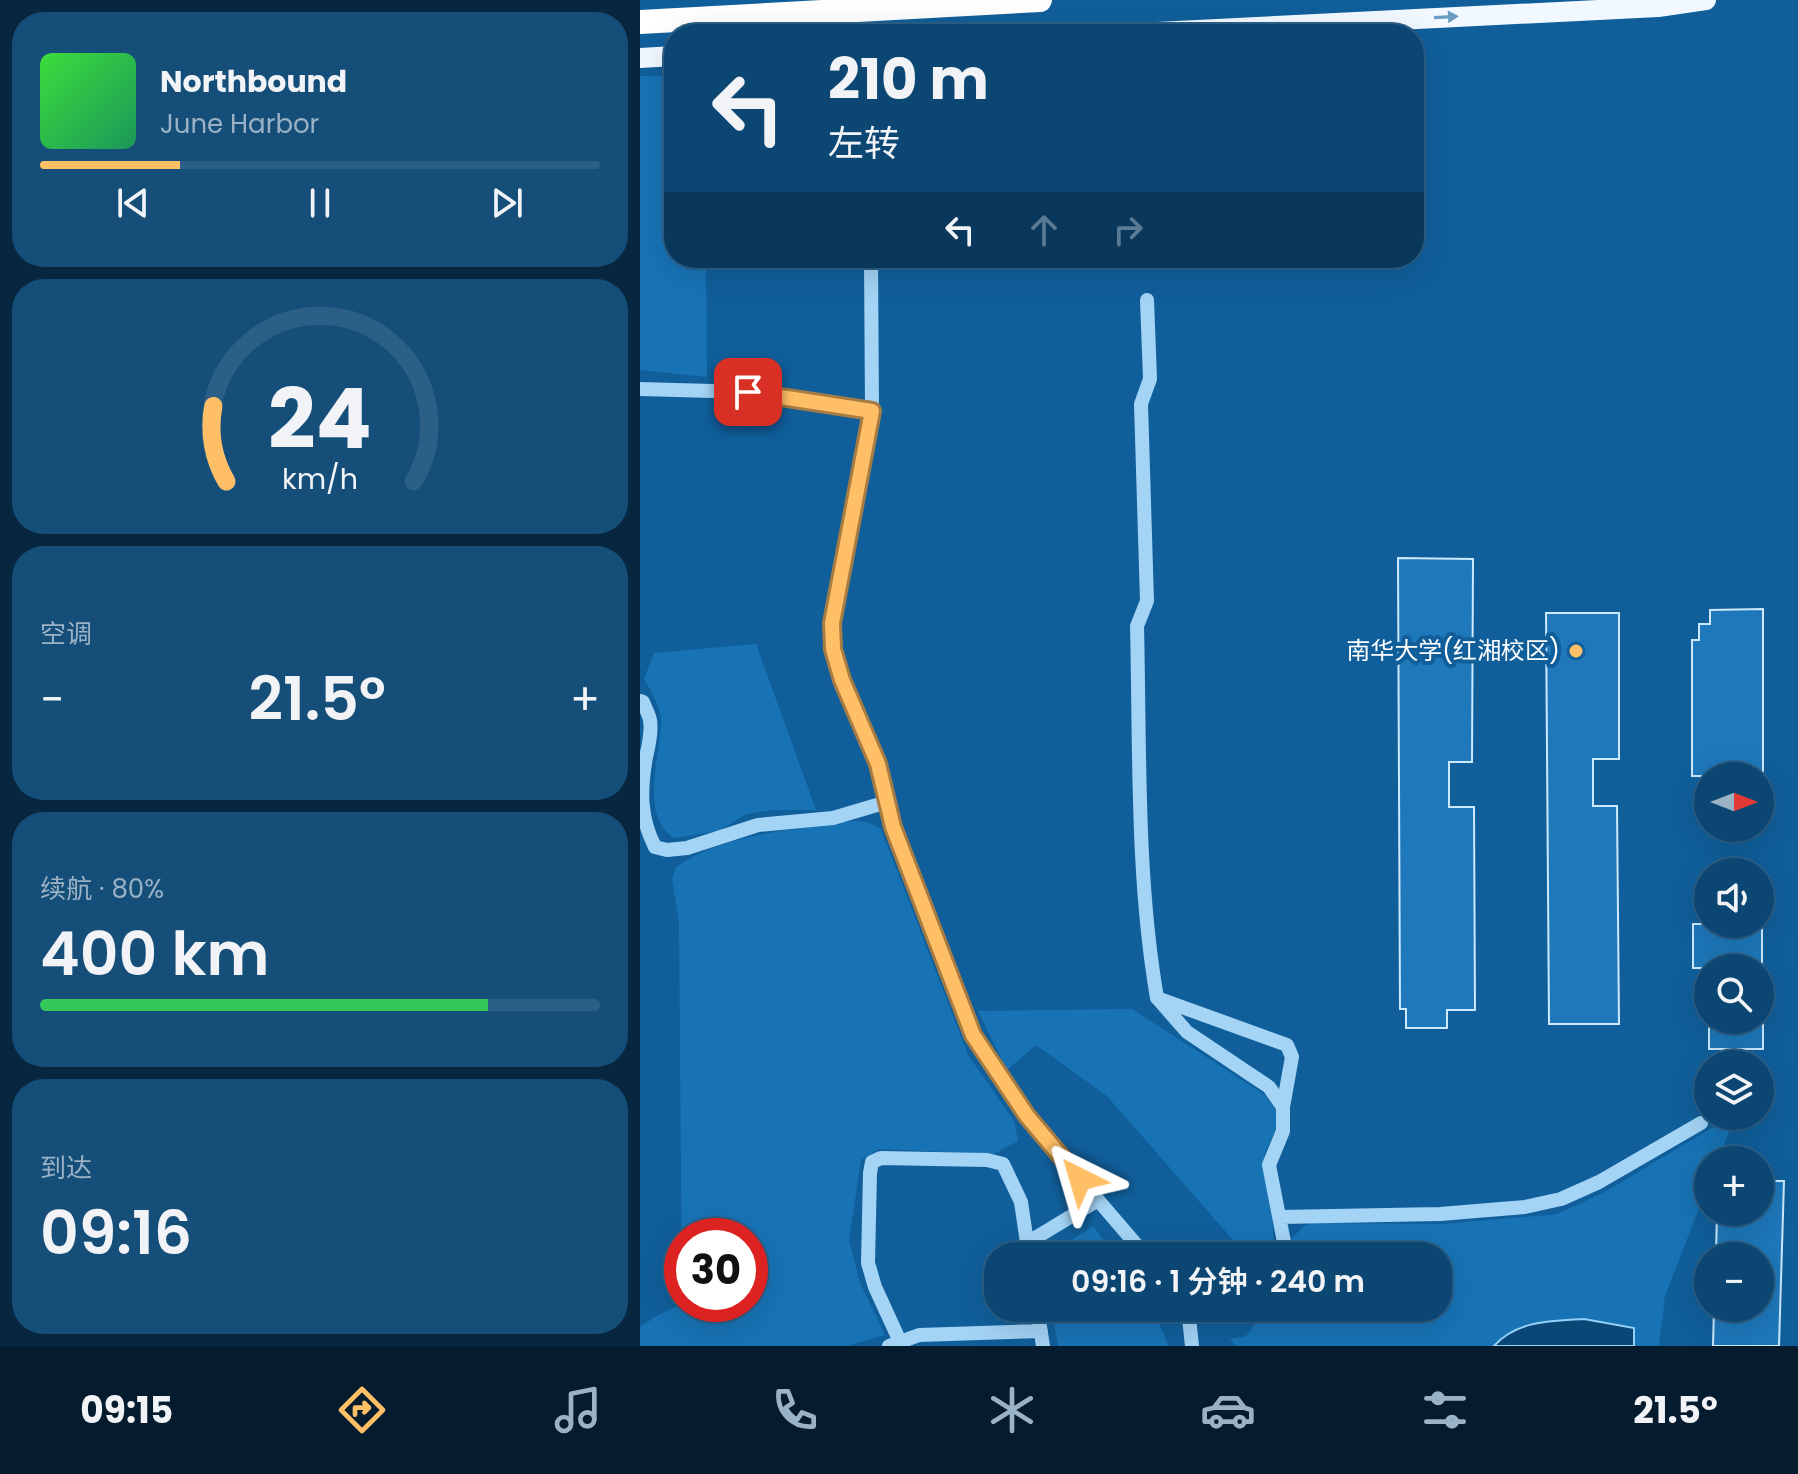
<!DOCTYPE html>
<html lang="zh">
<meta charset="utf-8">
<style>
body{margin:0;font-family:Poppins,"Noto Sans SC",sans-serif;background:#154e79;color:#f1f3f6;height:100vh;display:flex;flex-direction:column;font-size:30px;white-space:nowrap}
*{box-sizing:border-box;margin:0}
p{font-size:26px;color:#9ab2c5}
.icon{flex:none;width:44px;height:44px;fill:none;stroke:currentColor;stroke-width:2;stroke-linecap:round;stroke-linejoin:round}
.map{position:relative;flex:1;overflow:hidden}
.drawer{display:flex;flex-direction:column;gap:12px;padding:12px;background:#072740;width:640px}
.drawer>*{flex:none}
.banner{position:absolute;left:24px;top:24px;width:760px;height:244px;border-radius:32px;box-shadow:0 8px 32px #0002,0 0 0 2px #2c5f86;background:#0c4774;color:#f1f3f6;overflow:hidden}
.needle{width:52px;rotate:90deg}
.controls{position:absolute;left:1054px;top:762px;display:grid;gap:16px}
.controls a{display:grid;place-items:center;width:80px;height:80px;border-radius:50%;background:#0c4774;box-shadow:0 8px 32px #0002,0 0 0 2px #2c5f86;font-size:40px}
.speed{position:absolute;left:24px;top:1218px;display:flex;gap:16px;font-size:40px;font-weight:700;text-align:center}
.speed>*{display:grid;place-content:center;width:104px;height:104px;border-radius:50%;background:#0c4774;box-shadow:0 8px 32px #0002,0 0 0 2px #2c5f86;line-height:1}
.speed .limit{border:12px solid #d22;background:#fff;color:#111}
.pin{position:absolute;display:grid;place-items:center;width:68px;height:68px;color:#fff;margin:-34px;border-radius:16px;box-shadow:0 4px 12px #0006}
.me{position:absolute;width:88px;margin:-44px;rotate:320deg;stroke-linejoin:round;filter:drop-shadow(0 0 6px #0008)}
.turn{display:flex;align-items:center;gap:28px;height:168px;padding:0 32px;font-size:36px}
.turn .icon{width:104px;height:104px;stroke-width:2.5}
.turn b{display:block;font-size:56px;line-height:68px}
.lanes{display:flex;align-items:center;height:76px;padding:0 32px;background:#0003;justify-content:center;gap:40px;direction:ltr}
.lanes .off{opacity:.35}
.big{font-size:60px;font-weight:600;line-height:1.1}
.drawer .card{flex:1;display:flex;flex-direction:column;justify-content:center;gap:12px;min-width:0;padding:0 28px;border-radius:32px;background:#154e79}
.drawer .dial{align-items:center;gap:0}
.dial svg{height:208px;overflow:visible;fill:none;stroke:#2c5f86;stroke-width:7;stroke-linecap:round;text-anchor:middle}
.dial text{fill:#f1f3f6;stroke:none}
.song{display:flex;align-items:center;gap:24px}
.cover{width:96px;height:96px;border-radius:12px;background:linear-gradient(135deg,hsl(120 70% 55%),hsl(150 70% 35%))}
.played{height:8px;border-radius:4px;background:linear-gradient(90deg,#ffbf67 25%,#2c5f86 25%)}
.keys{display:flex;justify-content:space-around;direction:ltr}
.heat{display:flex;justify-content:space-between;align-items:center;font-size:44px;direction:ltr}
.charge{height:12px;border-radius:6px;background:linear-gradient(90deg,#34c759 80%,#2c5f86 0)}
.trip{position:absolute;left:344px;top:1242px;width:468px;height:80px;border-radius:32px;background:#0c4774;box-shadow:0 8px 32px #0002,0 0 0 2px #2c5f86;font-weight:600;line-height:80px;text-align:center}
.dock{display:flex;height:128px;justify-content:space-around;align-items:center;background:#051c2e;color:#9ab2c5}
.dock .icon{width:56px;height:56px}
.dock .on{color:#ffbf67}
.dock b{font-size:36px;color:#f1f3f6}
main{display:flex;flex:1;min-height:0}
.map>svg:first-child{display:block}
</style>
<main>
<section class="drawer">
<div class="card">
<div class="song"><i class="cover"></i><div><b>Northbound</b><p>June Harbor</p></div></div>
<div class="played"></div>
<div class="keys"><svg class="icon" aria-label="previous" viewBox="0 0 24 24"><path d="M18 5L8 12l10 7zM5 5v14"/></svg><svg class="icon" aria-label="pause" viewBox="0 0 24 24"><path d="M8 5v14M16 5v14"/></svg><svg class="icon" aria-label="next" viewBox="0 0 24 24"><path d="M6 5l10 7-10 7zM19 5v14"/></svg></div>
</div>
<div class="card dial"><svg viewBox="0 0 100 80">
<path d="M14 69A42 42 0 1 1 86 69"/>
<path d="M14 69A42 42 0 0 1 9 40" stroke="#ffbf67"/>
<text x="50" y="56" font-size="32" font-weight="700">24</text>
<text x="50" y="72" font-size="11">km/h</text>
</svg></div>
<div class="card"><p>空调</p>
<div class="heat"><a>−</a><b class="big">21.5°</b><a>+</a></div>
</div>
<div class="card"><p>续航 · 80%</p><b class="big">400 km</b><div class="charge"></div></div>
<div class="card"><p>到达</p><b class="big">09:16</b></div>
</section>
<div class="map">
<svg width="1158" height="1346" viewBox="0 0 1158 1346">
<rect width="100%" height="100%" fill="#105f9b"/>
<path fill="#1873b5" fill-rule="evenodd" d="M0 76H34V258H66L67 377 0 370Z
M116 644 176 810H132L107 814 78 831 34 838C0 815 19 762 21 724 22 709 11 691 4 679L14 653Z
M211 821 228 822 241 829 328 1055 374 1121 378 1141 354 1154 239 1149 221 1160 209 1240 220 1283 245 1335 207 1346H0V1327L18 1315 42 1304 39 921 32 879 36 867C87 832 151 831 211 821ZM42 1236H110V1304H42Z
M492 1009 625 1095 638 1112 637 1128 625 1152 624 1167 633 1226 634 1256H607L467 1096 396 1045 367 1070 338 1011Z
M1092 1116H1095L1078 1160H1068V1185L1025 1296 1019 1346H596L590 1339 606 1336 627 1308H798V1256H651V1239L664 1226 672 1223 803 1224 917 1214 963 1193Z
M453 1226 476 1256H407Z
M411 1308H512L529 1346H418Z"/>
<path fill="#0a4676" stroke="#95d0f8" stroke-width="2" d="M944 1319 994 1328V1346H854C877 1320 912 1321 944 1319Z"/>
<path fill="#1e78ba" stroke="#cce9fe" stroke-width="2" d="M758 558 833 559 832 762H809V807H834L835 1010H807V1028H766V1009H760Z
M1123 609V776H1052V640H1059V624H1070V610Z
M906 613H979V759H953V806H977L979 1024H909Z
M1053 924H1122V968H1053Z
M1069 1020H1123V1049H1069Z
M1120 1181H1144L1139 1346H1073L1074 1308H1120V1256H1076L1077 1212H1120Z"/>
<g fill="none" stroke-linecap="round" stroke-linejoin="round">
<path stroke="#a3d3f5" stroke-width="14" d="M231 258 232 411 192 623 193 649 202 680 238 764 253 827 333 1035 387 1116 458 1200 387 1243
M507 300 510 379 501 404 507 601 497 626C500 750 496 875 517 998L647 1045 652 1057 643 1107
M0 389 108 392 232 411
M0 701 3 702C5 708 9 714 10 720 12 732 9 745 6 757 0 791 0 818 15 847L27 850 47 848 118 825 193 818 247 802
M519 1000 547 1032 629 1087 643 1107V1131L629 1165 644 1242 641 1256
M458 1200 506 1256
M640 1217 800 1214 885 1207 921 1199 959 1182 1061 1123
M397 1308 403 1346
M548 1308 552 1346
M560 1308 569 1310 594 1308
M249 1346 279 1335 401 1331
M262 1346 235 1287 228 1263 230 1173 232 1162 241 1158 347 1160 363 1164 381 1202 389 1256"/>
<path stroke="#f1f8ff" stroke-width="20" d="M477 34 1018 7 1066 0
M0 58 34 56"/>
<path stroke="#fff" stroke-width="24" d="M0 22 400 0"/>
</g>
<defs><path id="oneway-solid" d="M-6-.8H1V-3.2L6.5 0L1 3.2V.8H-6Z" transform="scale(2)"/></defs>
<use fill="#6a9cc3" href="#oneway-solid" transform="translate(806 17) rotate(-3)"/>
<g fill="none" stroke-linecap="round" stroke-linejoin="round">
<defs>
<path id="route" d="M108 392 232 411 192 623 193 649 202 680 238 764 253 827 333 1035 387 1116 440 1179"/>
</defs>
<use href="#route" stroke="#a67c43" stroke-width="20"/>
<use href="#route" stroke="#ffbf67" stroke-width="14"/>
</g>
<circle fill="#ffbf67" stroke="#105f9b" stroke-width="3" cx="936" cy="651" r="8"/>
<g text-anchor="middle" stroke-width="8" stroke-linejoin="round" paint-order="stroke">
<g font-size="24" fill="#fff" stroke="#105f9b" text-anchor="end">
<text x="920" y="659">南华大学(红湘校区)</text>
</g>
</g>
</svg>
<div class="controls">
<a><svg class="needle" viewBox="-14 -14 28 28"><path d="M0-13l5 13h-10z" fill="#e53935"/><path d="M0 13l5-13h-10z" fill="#9ab2c5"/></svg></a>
<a><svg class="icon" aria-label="sound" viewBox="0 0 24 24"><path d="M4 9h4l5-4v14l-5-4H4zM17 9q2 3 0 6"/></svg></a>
<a><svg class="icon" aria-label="search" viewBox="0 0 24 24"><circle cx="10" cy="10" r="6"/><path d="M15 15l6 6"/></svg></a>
<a><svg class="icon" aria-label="layers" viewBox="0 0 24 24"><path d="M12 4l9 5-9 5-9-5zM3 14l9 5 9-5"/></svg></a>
<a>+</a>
<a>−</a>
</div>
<div class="speed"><div class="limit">30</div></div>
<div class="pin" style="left:108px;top:392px;background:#d93025"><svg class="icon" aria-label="arrive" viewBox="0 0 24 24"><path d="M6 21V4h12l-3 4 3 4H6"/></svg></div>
<svg class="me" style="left:440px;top:1179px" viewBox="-20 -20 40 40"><path d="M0-17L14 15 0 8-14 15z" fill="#ffbf67" stroke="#fff" stroke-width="4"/></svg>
<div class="trip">09:16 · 1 分钟 · 240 m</div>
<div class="banner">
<div class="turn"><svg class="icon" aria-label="left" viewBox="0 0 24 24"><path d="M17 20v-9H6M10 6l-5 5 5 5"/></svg><div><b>210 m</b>左转</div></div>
<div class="lanes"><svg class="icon" aria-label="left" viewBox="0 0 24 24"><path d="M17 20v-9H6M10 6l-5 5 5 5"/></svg><svg class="icon off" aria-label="ahead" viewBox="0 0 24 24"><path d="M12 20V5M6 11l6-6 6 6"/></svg><svg class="icon off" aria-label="right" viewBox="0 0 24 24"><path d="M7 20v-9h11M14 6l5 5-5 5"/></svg></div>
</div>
</div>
</main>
<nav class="dock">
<b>09:15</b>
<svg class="icon on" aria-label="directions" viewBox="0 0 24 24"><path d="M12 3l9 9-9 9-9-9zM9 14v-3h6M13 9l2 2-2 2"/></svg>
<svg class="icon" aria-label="music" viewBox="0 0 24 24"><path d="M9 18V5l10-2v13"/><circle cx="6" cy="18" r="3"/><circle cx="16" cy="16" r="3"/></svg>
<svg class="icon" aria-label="phone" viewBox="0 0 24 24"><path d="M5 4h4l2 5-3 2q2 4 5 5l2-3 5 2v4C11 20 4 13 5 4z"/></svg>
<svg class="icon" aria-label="climate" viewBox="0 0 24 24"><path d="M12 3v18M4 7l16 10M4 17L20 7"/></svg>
<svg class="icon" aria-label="car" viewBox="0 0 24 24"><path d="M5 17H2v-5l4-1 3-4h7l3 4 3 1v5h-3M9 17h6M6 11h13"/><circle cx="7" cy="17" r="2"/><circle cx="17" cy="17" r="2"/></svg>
<svg class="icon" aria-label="filters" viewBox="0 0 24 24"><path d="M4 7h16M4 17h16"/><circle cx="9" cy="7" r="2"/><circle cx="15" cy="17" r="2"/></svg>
<b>21.5°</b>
</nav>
